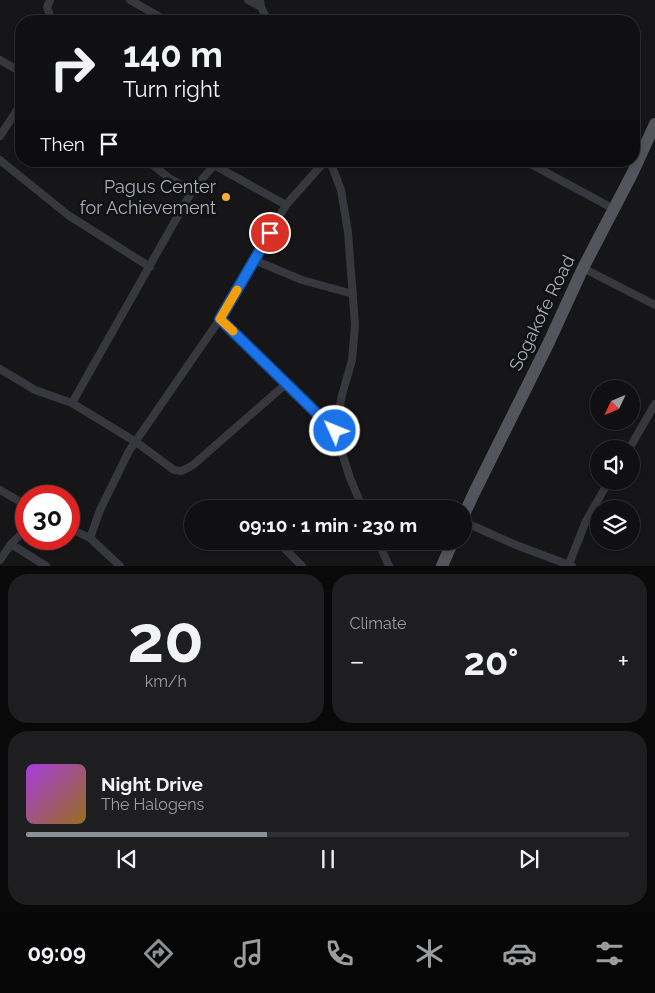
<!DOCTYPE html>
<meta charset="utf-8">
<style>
body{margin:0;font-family:Raleway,sans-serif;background:#1e1e20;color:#f1f3f6;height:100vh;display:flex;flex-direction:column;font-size:19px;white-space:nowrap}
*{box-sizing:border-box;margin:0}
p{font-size:16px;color:#9c9d9f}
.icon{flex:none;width:28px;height:28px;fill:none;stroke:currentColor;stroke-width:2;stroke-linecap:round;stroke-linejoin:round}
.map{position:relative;height:566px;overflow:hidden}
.panel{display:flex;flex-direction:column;gap:8px;padding:8px;background:#09090a;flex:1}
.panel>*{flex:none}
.hud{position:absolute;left:15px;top:15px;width:625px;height:152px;border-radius:20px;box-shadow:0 2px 8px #0003,0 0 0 1px #303032;background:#101012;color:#f1f3f6;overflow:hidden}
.needle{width:32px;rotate:226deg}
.tools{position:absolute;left:590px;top:380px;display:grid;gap:10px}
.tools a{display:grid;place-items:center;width:50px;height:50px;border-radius:50%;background:#101012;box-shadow:0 2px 8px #0003,0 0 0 1px #303032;font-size:25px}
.speed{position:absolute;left:15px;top:485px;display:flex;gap:10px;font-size:25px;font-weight:700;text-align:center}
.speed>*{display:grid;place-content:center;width:65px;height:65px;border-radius:50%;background:#101012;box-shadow:0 2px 8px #0003,0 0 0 1px #303032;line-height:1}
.speed .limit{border:8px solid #d22;background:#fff;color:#111}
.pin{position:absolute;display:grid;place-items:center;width:42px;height:42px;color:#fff;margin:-21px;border:2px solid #fff;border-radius:50%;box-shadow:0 1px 5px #0007}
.me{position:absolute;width:55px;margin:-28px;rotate:314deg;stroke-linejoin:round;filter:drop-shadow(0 0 4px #0008)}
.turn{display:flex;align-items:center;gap:18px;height:105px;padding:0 25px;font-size:22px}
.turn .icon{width:65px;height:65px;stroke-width:2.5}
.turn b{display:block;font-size:35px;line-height:42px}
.then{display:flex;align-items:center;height:48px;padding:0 25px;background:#0003;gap:10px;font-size:19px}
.big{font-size:38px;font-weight:700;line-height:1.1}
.panel .tile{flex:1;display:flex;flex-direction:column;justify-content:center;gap:8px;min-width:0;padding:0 18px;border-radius:20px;background:#1e1e20}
.panel .dial{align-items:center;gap:0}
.dial b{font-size:65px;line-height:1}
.song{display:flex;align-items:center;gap:15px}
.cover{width:60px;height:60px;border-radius:8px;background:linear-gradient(135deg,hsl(280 70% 55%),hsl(40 70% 35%))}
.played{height:5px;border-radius:2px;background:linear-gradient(90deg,#8c9099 40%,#303032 40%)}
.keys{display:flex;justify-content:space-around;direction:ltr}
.heat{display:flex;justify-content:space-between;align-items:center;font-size:28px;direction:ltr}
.panel .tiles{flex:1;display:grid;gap:8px;grid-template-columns:1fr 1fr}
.tile:last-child{grid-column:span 2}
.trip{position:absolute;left:184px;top:500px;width:288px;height:50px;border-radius:25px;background:#101012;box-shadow:0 2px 8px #0003,0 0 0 1px #303032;font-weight:700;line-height:50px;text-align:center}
.tab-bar{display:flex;height:80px;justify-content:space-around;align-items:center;background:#060607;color:#9c9d9f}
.tab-bar .icon{width:35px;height:35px}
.tab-bar .active{color:#8c9099}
.tab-bar b{font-size:22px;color:#f1f3f6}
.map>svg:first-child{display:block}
</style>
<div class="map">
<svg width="655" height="566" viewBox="0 0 655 566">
<rect width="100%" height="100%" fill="#161618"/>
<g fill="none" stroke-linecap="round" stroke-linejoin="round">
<path stroke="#37383d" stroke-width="8" d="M50 0 47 7 52 21
M130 0 167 21
M248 0 261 7
M260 0 261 7 268 21
M0 60 21 72
M0 136 21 104
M0 160 68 215 150 267
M148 161 169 178 192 191 214 165 286 205
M330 161 341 190 348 232 355 325 352 360 342 395 335 431 350 478 363 509
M525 161 614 209
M254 260 302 280 353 294
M583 268 655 305
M220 319 335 431
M0 369 35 390 72 403 136 442 174 470 182 471 193 465 287 383
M72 403 192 191
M629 449 655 404
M0 490 26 505
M462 521 516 545 572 566
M69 528 90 538 120 566
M90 538 100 510 129 451 220 319 286 205 325 161
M277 541 302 566
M378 541 389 566
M11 544 46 566
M0 560 11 544 26 529
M569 564 586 521 609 481"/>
<path stroke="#53555c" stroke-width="12" d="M462 519 474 493 549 342 583 268 632 174 655 124
M442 566 453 541"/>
</g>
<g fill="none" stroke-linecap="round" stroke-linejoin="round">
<defs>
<path id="route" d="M270 233 220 319 335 431"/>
</defs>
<use href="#route" stroke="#114b97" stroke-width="12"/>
<use href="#route" stroke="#1a73e8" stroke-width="9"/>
<path stroke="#f59e0b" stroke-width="9" d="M233 331 220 319 237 290"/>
</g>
<circle fill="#f2b134" stroke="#111113" stroke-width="2" cx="226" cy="197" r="5"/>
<g text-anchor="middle" stroke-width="5" stroke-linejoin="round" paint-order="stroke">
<g font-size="18" fill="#a8adb8" stroke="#111113" text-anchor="end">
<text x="216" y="193">Pagus Center<tspan x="216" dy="21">for Achievement</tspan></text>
</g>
<g font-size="18" fill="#a8adb8" stroke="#111113">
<text transform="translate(542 313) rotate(-64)" y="6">Sogakofe Road</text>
</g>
</g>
</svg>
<div class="tools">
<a><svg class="needle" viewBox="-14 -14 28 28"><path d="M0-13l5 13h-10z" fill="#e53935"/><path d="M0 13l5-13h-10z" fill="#9c9d9f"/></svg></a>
<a><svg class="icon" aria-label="sound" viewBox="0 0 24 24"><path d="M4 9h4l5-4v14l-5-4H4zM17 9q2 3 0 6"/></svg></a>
<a><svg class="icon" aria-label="layers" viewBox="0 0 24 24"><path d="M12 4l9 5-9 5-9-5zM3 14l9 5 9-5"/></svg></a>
</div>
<div class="speed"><div class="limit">30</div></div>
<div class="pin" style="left:270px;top:233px;background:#d93025"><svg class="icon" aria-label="arrive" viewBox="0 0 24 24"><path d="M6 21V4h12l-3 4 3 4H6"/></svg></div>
<svg class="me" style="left:335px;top:431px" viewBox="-20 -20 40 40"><circle r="17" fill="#1a73e8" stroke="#fff" stroke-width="3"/><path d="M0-11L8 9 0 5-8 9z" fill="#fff"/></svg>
<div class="trip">09:10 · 1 min · 230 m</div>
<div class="hud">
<div class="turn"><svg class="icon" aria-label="right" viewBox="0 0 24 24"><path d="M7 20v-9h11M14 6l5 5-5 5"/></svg><div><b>140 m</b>Turn right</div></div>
<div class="then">Then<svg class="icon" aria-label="arrive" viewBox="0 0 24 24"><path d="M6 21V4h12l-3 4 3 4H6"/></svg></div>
</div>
</div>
<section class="panel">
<div class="tiles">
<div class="tile dial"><b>20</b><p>km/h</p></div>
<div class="tile"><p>Climate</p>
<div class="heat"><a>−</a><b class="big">20°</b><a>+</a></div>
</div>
<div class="tile">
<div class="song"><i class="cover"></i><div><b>Night Drive</b><p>The Halogens</p></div></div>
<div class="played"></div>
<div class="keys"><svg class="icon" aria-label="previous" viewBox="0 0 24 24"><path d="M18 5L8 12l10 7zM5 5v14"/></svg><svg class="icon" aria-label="pause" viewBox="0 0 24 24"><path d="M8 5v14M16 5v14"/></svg><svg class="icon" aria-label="next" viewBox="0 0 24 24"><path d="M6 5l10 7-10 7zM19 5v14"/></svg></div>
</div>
</div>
</section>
<nav class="tab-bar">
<b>09:09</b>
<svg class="icon active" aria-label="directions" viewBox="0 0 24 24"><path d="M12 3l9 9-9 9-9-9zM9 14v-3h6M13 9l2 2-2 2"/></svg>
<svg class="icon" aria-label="music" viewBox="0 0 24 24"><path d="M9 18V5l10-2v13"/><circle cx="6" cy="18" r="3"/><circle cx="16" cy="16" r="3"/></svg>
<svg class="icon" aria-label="phone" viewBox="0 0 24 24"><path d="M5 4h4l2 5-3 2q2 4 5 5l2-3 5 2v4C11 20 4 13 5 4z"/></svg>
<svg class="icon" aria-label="climate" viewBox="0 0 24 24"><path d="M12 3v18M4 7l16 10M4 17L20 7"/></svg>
<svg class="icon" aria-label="car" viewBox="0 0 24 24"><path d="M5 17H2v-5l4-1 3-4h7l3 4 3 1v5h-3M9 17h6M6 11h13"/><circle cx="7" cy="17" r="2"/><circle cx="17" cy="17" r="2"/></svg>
<svg class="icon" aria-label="filters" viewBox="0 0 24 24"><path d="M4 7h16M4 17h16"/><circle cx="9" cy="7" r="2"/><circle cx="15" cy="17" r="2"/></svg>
</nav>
